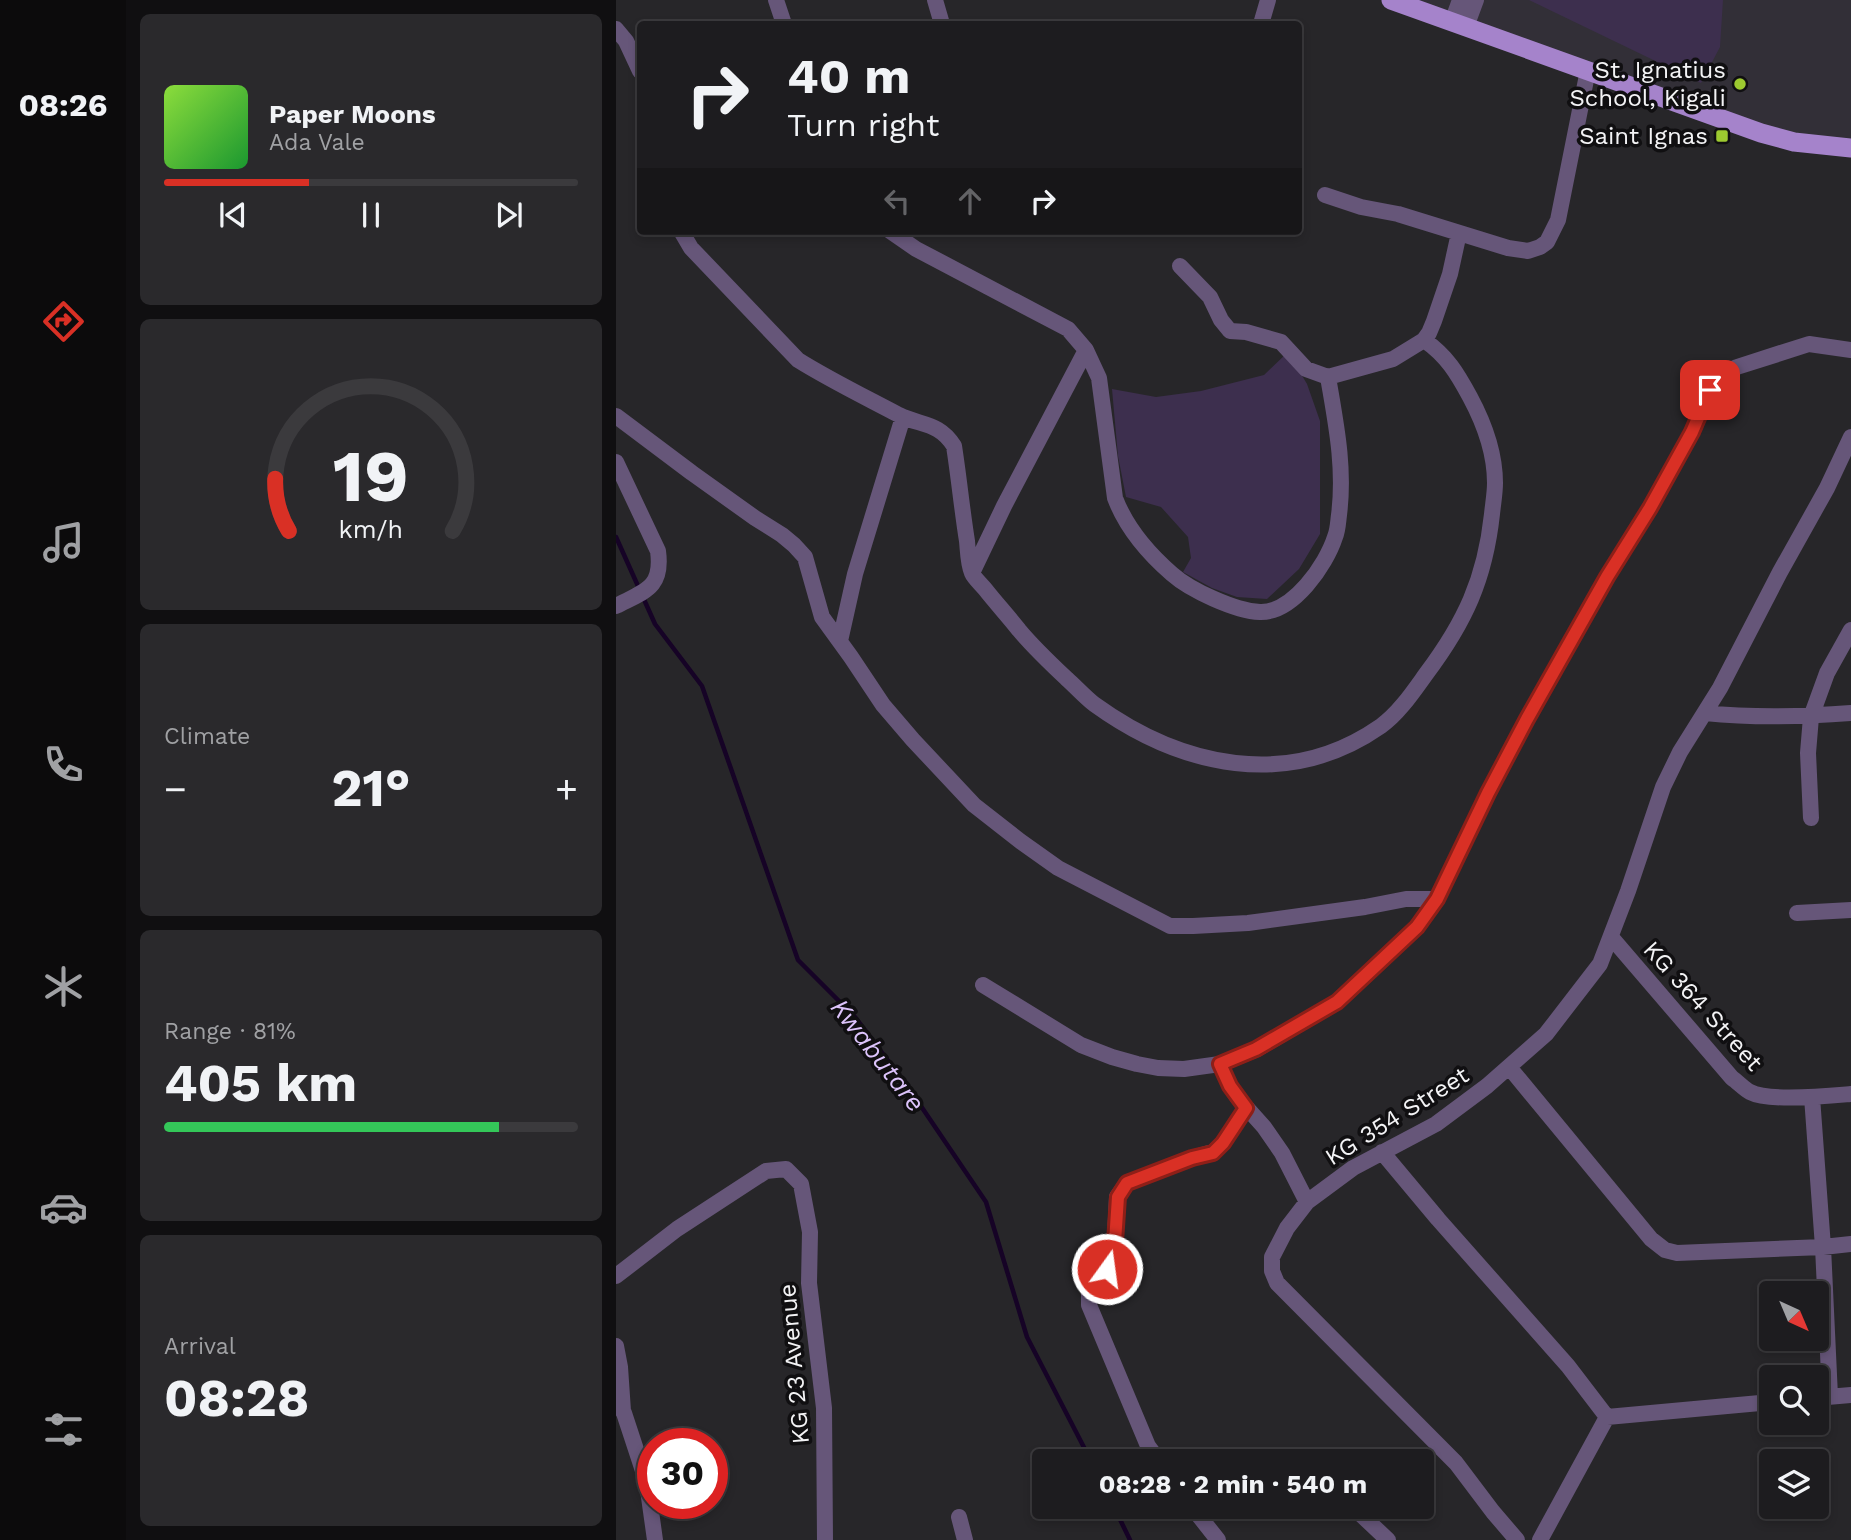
<!DOCTYPE html>
<meta charset="utf-8">
<style>
body{margin:0;font-family:"Work Sans",sans-serif;background:#2a292c;color:#f1f3f6;height:100vh;display:flex;flex-direction:column;font-size:26px;white-space:nowrap}
*{box-sizing:border-box;margin:0}
p{font-size:23px;color:#a0a1a4}
.icon{flex:none;width:38px;height:38px;fill:none;stroke:currentColor;stroke-width:2;stroke-linecap:round;stroke-linejoin:round}
.map{position:relative;flex:1;overflow:hidden}
.panel{display:flex;flex-direction:column;gap:14px;padding:14px;background:#100f11;width:490px}
.panel>*{flex:none}
.guide{position:absolute;left:21px;top:21px;width:665px;height:214px;border-radius:7px;box-shadow:0 4px 10px #0003,0 0 0 2px #3b3a3d;background:#1d1c1f;color:#f1f3f6;overflow:hidden}
.needle{width:46px;rotate:136deg}
.controls{position:absolute;left:1143px;top:1281px;display:grid;gap:14px}
.controls a{display:grid;place-items:center;width:70px;height:70px;border-radius:7px;background:#1d1c1f;box-shadow:0 4px 10px #0003,0 0 0 2px #3b3a3d;font-size:35px}
.speed{position:absolute;left:21px;top:1428px;display:flex;gap:14px;font-size:35px;font-weight:700;text-align:center}
.speed>*{display:grid;place-content:center;width:91px;height:91px;border-radius:50%;background:#1d1c1f;box-shadow:0 4px 10px #0003,0 0 0 2px #3b3a3d;line-height:1}
.speed .limit{border:10px solid #d22;background:#fff;color:#111}
.pin{position:absolute;display:grid;place-items:center;width:60px;height:60px;color:#fff;margin:-30px;border-radius:14px;box-shadow:0 4px 10px #0006}
.me{position:absolute;width:77px;margin:-38px;rotate:14deg;stroke-linejoin:round;filter:drop-shadow(0 0 5px #0008)}
.turn{display:flex;align-items:center;gap:24px;height:147px;padding:0 35px;font-size:32px}
.turn .icon{width:91px;height:91px;stroke-width:2.5}
.turn b{display:block;font-size:49px;line-height:60px}
.lanes{display:flex;align-items:center;height:66px;padding:0 35px;background:#0003;justify-content:center;gap:35px;direction:ltr}
.lanes .off{opacity:.35}
.big{font-size:52px;font-weight:700;line-height:1.1}
.panel .card{flex:1;display:flex;flex-direction:column;justify-content:center;gap:10px;min-width:0;padding:0 24px;border-radius:10px;background:#2a292c}
.panel .dial{align-items:center;gap:0}
.dial svg{height:182px;overflow:visible;fill:none;stroke:#3b3a3d;stroke-width:7;stroke-linecap:round;text-anchor:middle}
.dial text{fill:#f1f3f6;stroke:none}
.song{display:flex;align-items:center;gap:21px}
.cover{width:84px;height:84px;border-radius:10px;background:linear-gradient(135deg,hsl(90 70% 55%),hsl(130 70% 35%))}
.played{height:7px;border-radius:4px;background:linear-gradient(90deg,#d93025 35%,#3b3a3d 35%)}
.keys{display:flex;justify-content:space-around;direction:ltr}
.heat{display:flex;justify-content:space-between;align-items:center;font-size:38px;direction:ltr}
.charge{height:10px;border-radius:5px;background:linear-gradient(90deg,#34c759 81%,#3b3a3d 0)}
.trip{position:absolute;left:416px;top:1449px;width:402px;height:70px;border-radius:7px;background:#1d1c1f;box-shadow:0 4px 10px #0003,0 0 0 2px #3b3a3d;font-weight:700;line-height:70px;text-align:center}
main{display:flex;flex:1;min-height:0}
.tabs{display:flex;flex-direction:column;width:126px;justify-content:space-around;align-items:center;background:#0c0b0c;color:#a0a1a4}
.tabs .icon{width:49px;height:49px}
.tabs .selected{color:#d93025}
.tabs b{font-size:32px;color:#f1f3f6}
.map>svg:first-child{display:block}
</style>
<main>
<nav class="tabs">
<b>08:26</b>
<svg class="icon selected" aria-label="directions" viewBox="0 0 24 24"><path d="M12 3l9 9-9 9-9-9zM9 14v-3h6M13 9l2 2-2 2"/></svg>
<svg class="icon" aria-label="music" viewBox="0 0 24 24"><path d="M9 18V5l10-2v13"/><circle cx="6" cy="18" r="3"/><circle cx="16" cy="16" r="3"/></svg>
<svg class="icon" aria-label="phone" viewBox="0 0 24 24"><path d="M5 4h4l2 5-3 2q2 4 5 5l2-3 5 2v4C11 20 4 13 5 4z"/></svg>
<svg class="icon" aria-label="climate" viewBox="0 0 24 24"><path d="M12 3v18M4 7l16 10M4 17L20 7"/></svg>
<svg class="icon" aria-label="car" viewBox="0 0 24 24"><path d="M5 17H2v-5l4-1 3-4h7l3 4 3 1v5h-3M9 17h6M6 11h13"/><circle cx="7" cy="17" r="2"/><circle cx="17" cy="17" r="2"/></svg>
<svg class="icon" aria-label="filters" viewBox="0 0 24 24"><path d="M4 7h16M4 17h16"/><circle cx="9" cy="7" r="2"/><circle cx="15" cy="17" r="2"/></svg>
</nav>
<section class="panel">
<div class="card">
<div class="song"><i class="cover"></i><div><b>Paper Moons</b><p>Ada Vale</p></div></div>
<div class="played"></div>
<div class="keys"><svg class="icon" aria-label="previous" viewBox="0 0 24 24"><path d="M18 5L8 12l10 7zM5 5v14"/></svg><svg class="icon" aria-label="pause" viewBox="0 0 24 24"><path d="M8 5v14M16 5v14"/></svg><svg class="icon" aria-label="next" viewBox="0 0 24 24"><path d="M6 5l10 7-10 7zM19 5v14"/></svg></div>
</div>
<div class="card dial"><svg viewBox="0 0 100 80">
<path d="M14 69A42 42 0 1 1 86 69"/>
<path d="M14 69A42 42 0 0 1 8 46" stroke="#d93025"/>
<text x="50" y="56" font-size="32" font-weight="700">19</text>
<text x="50" y="72" font-size="11">km/h</text>
</svg></div>
<div class="card"><p>Climate</p>
<div class="heat"><a>−</a><b class="big">21°</b><a>+</a></div>
</div>
<div class="card"><p>Range · 81%</p><b class="big">405 km</b><div class="charge"></div></div>
<div class="card"><p>Arrival</p><b class="big">08:28</b></div>
</section>
<div class="map">
<svg width="1235" height="1540" viewBox="0 0 1235 1540">
<rect width="100%" height="100%" fill="#272629"/>
<path fill="#322f37" d="M773 0H1235V148L1178 142Z"/>
<path fill="#3d2f4e" d="M913 0H1107L1104 47 1085 83Z
M672 352 691 384 704 421V534L683 569 651 599 621 597 596 588 567 572 575 558 572 537 545 507 510 497 502 456 496 389 540 397 585 391 648 375Z"/>
<g fill="none" stroke-linecap="round" stroke-linejoin="round">
<path stroke="#160326" stroke-width="4.5" d="M0 537 39 624 86 686 182 960 239 1017 292 1087 370 1202 411 1337 475 1461
M498 1507 514 1540"/>
<path stroke="#665679" stroke-width="16" d="M160 0 168 24
M319 0 326 24
M836 22 844 0
M645 24 652 0
M850 27 860 0
M0 29 10 41 24 71
M709 195 745 207 782 214 892 248 912 251 924 247 931 242 942 220 972 70
M65 231 75 248 182 360C214 380 249 397 283 415 305 426 323 422 338 446 343 478 346 510 351 541 352 551 352 564 356 573 358 578 365 584 369 589 380 603 392 616 403 630 418 648 434 663 451 679 460 687 469 697 478 704 565 767 672 791 765 726 783 713 797 692 810 674 849 622 869 579 876 514 877 504 879 493 879 483 879 453 868 423 854 397 841 373 831 356 808 340
M274 231 300 249 452 329 470 350 483 378 499 498C510 527 533 554 556 574 574 590 619 611 644 612 677 613 710 565 719 537 722 530 722 522 723 515 729 467 720 424 712 377L690 369 665 342 630 332 614 331 605 320 594 297 564 266
M712 377 777 359 808 340 813 333 818 321 834 274 843 233
M0 416 76 473 139 518 166 535 178 545 189 557 206 617 235 657 267 705 297 740 358 805 404 841 442 868 554 926H577L632 923 749 907 790 899H821
M0 462 42 551C47 588 29 591 0 606
M356 573 388 506 470 350
M224 641 239 574 287 417
M1089 713C1138 718 1186 717 1235 713
M1195 818 1192 753 1195 717 1211 673 1235 630
M1181 913 1235 910
M995 937 1116 1078C1122 1082 1128 1089 1134 1092 1153 1102 1212 1096 1235 1094
M367 985 465 1045 496 1057 521 1064 542 1068 568 1069 604 1064 641 1049 721 1002 801 927 821 899 872 793 911 719 991 577 1034 508 1076 432 1094 390 1101 380 1108 373 1121 367 1193 344 1235 350
M604 1064 614 1086 622 1098 648 1127 666 1153 691 1202
M893 1067 1035 1239 1049 1250 1061 1253 1207 1247 1235 1244
M1196 1097 1207 1247 1214 1396
M766 1152 822 1219 952 1366 991 1417
M0 1276 61 1229 150 1171 170 1169 185 1184 194 1232 193 1283 208 1408 209 1540
M0 1346 4 1367 7 1411
M1200 1398 1235 1395
M0 1401 8 1413 31 1483 39 1540
M543 1461 532 1446 473 1305V1291L498 1257 501 1197 511 1183 576 1158 597 1152 607 1143 630 1108
M576 1507 602 1540
M737 1507 772 1540
M343 1517 349 1540
M901 1540 877 1512 840 1463 661 1283 656 1271V1257L671 1228 691 1202 737 1168 820 1124 871 1086 930 1034 984 964 1012 891 1047 787 1064 752 1104 688 1164 572 1211 488 1235 437
M924 1540 991 1417 1155 1402"/>
<path stroke="#a583cb" stroke-width="19" d="M775 0 1145 133 1178 142 1235 148"/>
</g>
<g fill="none" stroke-linecap="round" stroke-linejoin="round">
<defs>
<path id="route" d="M491 1269 498 1257 502 1197 511 1183 576 1158 597 1153 607 1143 630 1108 614 1086 604 1064 640 1049 721 1002 801 927 821 899 872 793 911 719 991 577 1034 508 1076 432 1094 390"/>
</defs>
<use href="#route" stroke="#8d1f18" stroke-width="18"/>
<use href="#route" stroke="#d93025" stroke-width="12"/>
</g>
<g fill="#9dca30" stroke="#100f11" stroke-width="2.5">
<circle cx="1124" cy="84" r="7"/>
<rect x="1099" y="129" width="14" height="14" rx="3.5"/>
</g>
<g text-anchor="middle" stroke-width="7" stroke-linejoin="round" paint-order="stroke">
<g font-size="24" fill="#f3f3f5" stroke="#100f11" text-anchor="end">
<text x="1110" y="78">St. Ignatius<tspan x="1110" dy="28">School, Kigali</tspan></text>
<text x="1092" y="144">Saint Ignas</text>
</g>
<g font-size="24" fill="#f3f3f5" stroke="#100f11">
<text transform="translate(1087 1006) rotate(48)" y="8">KG 364 Street</text>
<text transform="translate(781 1116) rotate(-32)" y="8">KG 354 Street</text>
<text transform="translate(178 1364) rotate(-95)" y="8">KG 23 Avenue</text>
</g>
<g font-size="26" font-style="italic" fill="#dcc3fb" stroke="#100f11">
<text transform="translate(262 1055) rotate(52)" y="9">Kwabutare</text>
</g>
</g>
</svg>
<div class="controls">
<a><svg class="needle" viewBox="-14 -14 28 28"><path d="M0-13l5 13h-10z" fill="#e53935"/><path d="M0 13l5-13h-10z" fill="#a0a1a4"/></svg></a>
<a><svg class="icon" aria-label="search" viewBox="0 0 24 24"><circle cx="10" cy="10" r="6"/><path d="M15 15l6 6"/></svg></a>
<a><svg class="icon" aria-label="layers" viewBox="0 0 24 24"><path d="M12 4l9 5-9 5-9-5zM3 14l9 5 9-5"/></svg></a>
</div>
<div class="speed"><div class="limit">30</div></div>
<div class="pin" style="left:1094px;top:390px;background:#d93025"><svg class="icon" aria-label="arrive" viewBox="0 0 24 24"><path d="M6 21V4h12l-3 4 3 4H6"/></svg></div>
<svg class="me" style="left:491px;top:1269px" viewBox="-20 -20 40 40"><circle r="17" fill="#d93025" stroke="#fff" stroke-width="3"/><path d="M0-11L8 9 0 5-8 9z" fill="#fff"/></svg>
<div class="trip">08:28 · 2 min · 540 m</div>
<div class="guide">
<div class="turn"><svg class="icon" aria-label="right" viewBox="0 0 24 24"><path d="M7 20v-9h11M14 6l5 5-5 5"/></svg><div><b>40 m</b>Turn right</div></div>
<div class="lanes"><svg class="icon off" aria-label="left" viewBox="0 0 24 24"><path d="M17 20v-9H6M10 6l-5 5 5 5"/></svg><svg class="icon off" aria-label="ahead" viewBox="0 0 24 24"><path d="M12 20V5M6 11l6-6 6 6"/></svg><svg class="icon" aria-label="right" viewBox="0 0 24 24"><path d="M7 20v-9h11M14 6l5 5-5 5"/></svg></div>
</div>
</div>
</main>
